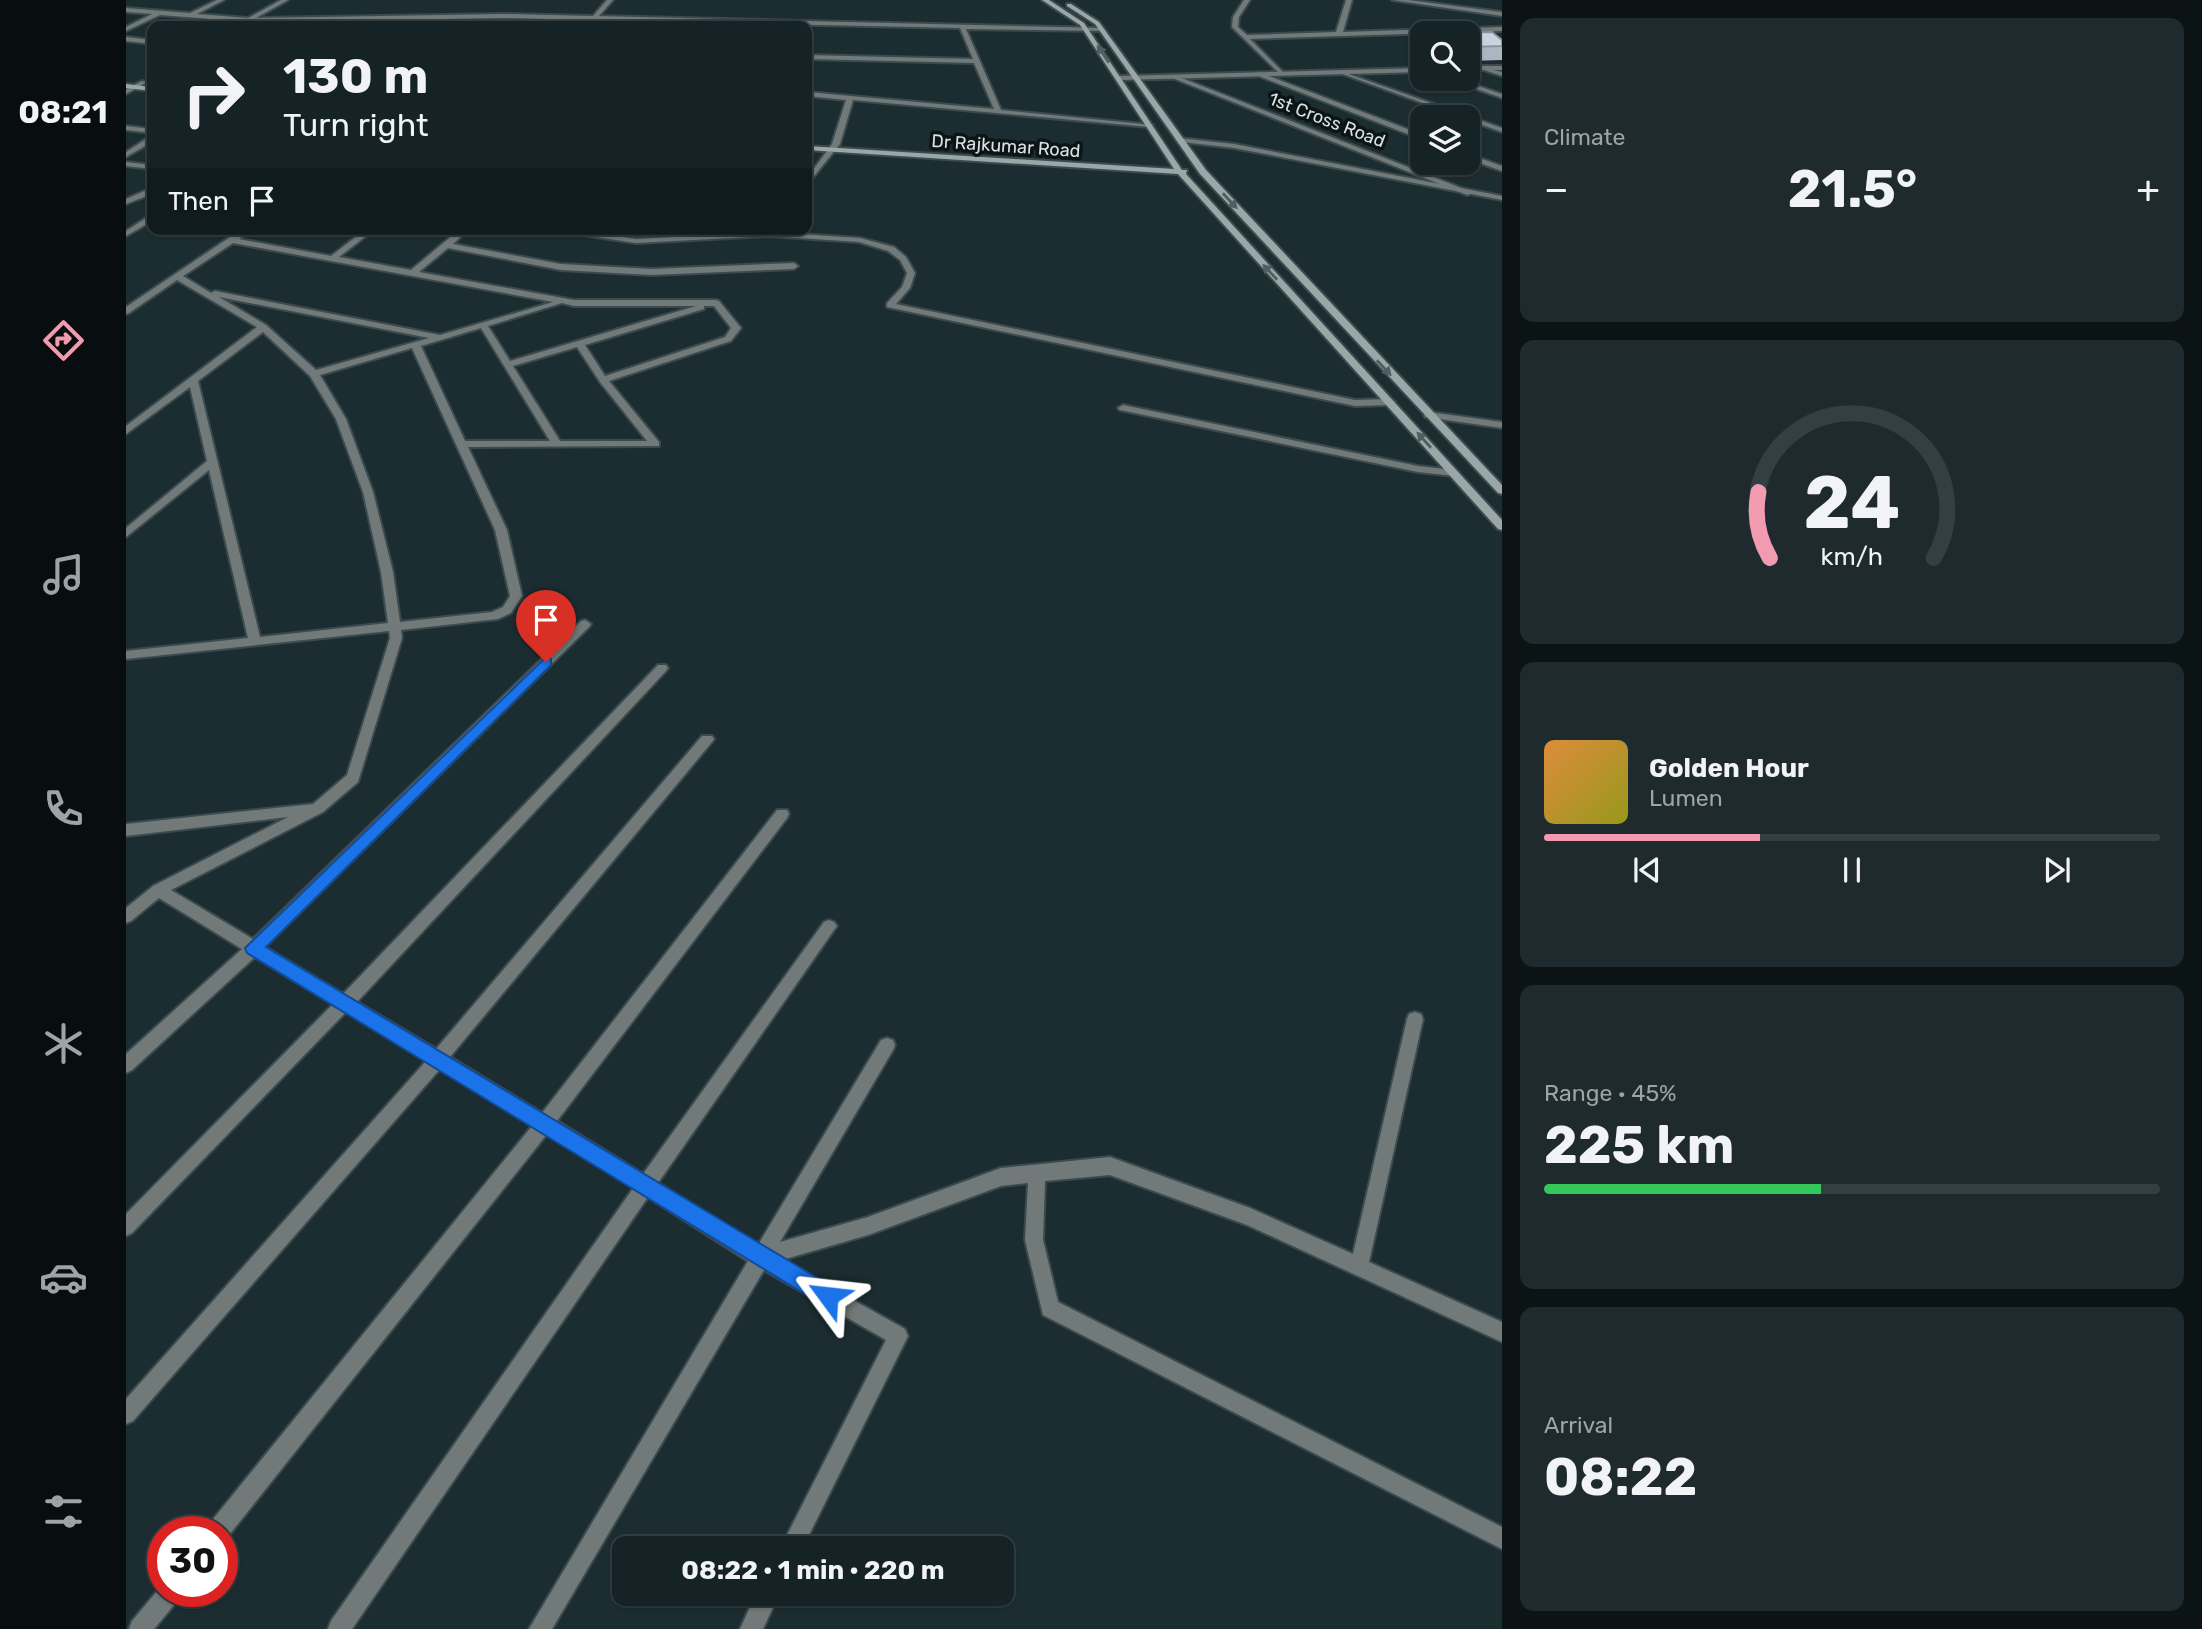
<!DOCTYPE html>
<meta charset="utf-8">
<style>
body{margin:0;font-family:Rubik,sans-serif;background:#1e2a2e;color:#f1f3f6;height:100vh;display:flex;flex-direction:column;font-size:26px;white-space:nowrap}
*{box-sizing:border-box;margin:0}
p{font-size:23px;color:#9da4a7}
.icon{flex:none;width:38px;height:38px;fill:none;stroke:currentColor;stroke-width:2;stroke-linecap:round;stroke-linejoin:round}
.map{position:relative;flex:1;overflow:hidden}
.drawer{display:flex;flex-direction:column;gap:18px;padding:18px;background:#0c1315;width:700px}
.drawer>*{flex:none}
.banner{position:absolute;left:21px;top:21px;width:665px;height:214px;border-radius:14px;box-shadow:0 2px 5px #0004,0 0 0 2px #343f43;background:#152226;color:#f1f3f6;overflow:hidden}
.fabs{position:absolute;left:1284px;top:21px;display:grid;gap:14px}
.fabs a{display:grid;place-items:center;width:70px;height:70px;border-radius:14px;background:#152226;box-shadow:0 2px 5px #0004,0 0 0 2px #343f43;font-size:35px}
.speed{position:absolute;left:21px;top:1516px;display:flex;gap:14px;font-size:35px;font-weight:700;text-align:center}
.speed>*{display:grid;place-content:center;width:91px;height:91px;border-radius:50%;background:#152226;box-shadow:0 2px 5px #0004,0 0 0 2px #343f43;line-height:1}
.speed .limit{border:10px solid #d22;background:#fff;color:#111}
.pin{position:absolute;display:grid;place-items:center;width:60px;height:60px;color:#fff;margin:-72px -30px;border-radius:50% 50% 50% 0;rotate:-45deg;box-shadow:0 0 7px #0007}
.pin .icon{rotate:45deg}
.me{position:absolute;width:77px;margin:-38px;rotate:300deg;stroke-linejoin:round;filter:drop-shadow(0 0 5px #0008)}
.turn{display:flex;align-items:center;gap:24px;height:147px;padding:0 21px;font-size:32px}
.turn .icon{width:91px;height:91px;stroke-width:2.5}
.turn b{display:block;font-size:49px;line-height:60px}
.then{display:flex;align-items:center;height:66px;padding:0 21px;background:#0003;gap:14px;font-size:26px}
.big{font-size:52px;font-weight:700;line-height:1.1}
.drawer .card{flex:1;display:flex;flex-direction:column;justify-content:center;gap:10px;min-width:0;padding:0 24px;border-radius:14px;background:#1e2a2e}
.drawer .dial{align-items:center;gap:0}
.dial svg{height:182px;overflow:visible;fill:none;stroke:#343f43;stroke-width:7;stroke-linecap:round;text-anchor:middle}
.dial text{fill:#f1f3f6;stroke:none}
.song{display:flex;align-items:center;gap:21px}
.cover{width:84px;height:84px;border-radius:10px;background:linear-gradient(135deg,hsl(30 70% 55%),hsl(60 70% 35%))}
.played{height:7px;border-radius:4px;background:linear-gradient(90deg,#f29aaf 35%,#343f43 35%)}
.keys{display:flex;justify-content:space-around;direction:ltr}
.heat{display:flex;justify-content:space-between;align-items:center;font-size:38px;direction:ltr}
.charge{height:10px;border-radius:5px;background:linear-gradient(90deg,#34c759 45%,#343f43 0)}
.trip{position:absolute;left:486px;top:1536px;width:402px;height:70px;border-radius:14px;background:#152226;box-shadow:0 2px 5px #0004,0 0 0 2px #343f43;font-weight:700;line-height:70px;text-align:center}
main{display:flex;flex:1;min-height:0}
.dock{display:flex;flex-direction:column;width:126px;justify-content:space-around;align-items:center;background:#080e0f;color:#9da4a7}
.dock .icon{width:49px;height:49px}
.dock .current{color:#f29aaf}
.dock b{font-size:32px;color:#f1f3f6}
.map>svg:first-child{display:block}
</style>
<main>
<nav class="dock">
<b>08:21</b>
<svg class="icon current" aria-label="directions" viewBox="0 0 24 24"><path d="M12 3l9 9-9 9-9-9zM9 14v-3h6M13 9l2 2-2 2"/></svg>
<svg class="icon" aria-label="music" viewBox="0 0 24 24"><path d="M9 18V5l10-2v13"/><circle cx="6" cy="18" r="3"/><circle cx="16" cy="16" r="3"/></svg>
<svg class="icon" aria-label="phone" viewBox="0 0 24 24"><path d="M5 4h4l2 5-3 2q2 4 5 5l2-3 5 2v4C11 20 4 13 5 4z"/></svg>
<svg class="icon" aria-label="climate" viewBox="0 0 24 24"><path d="M12 3v18M4 7l16 10M4 17L20 7"/></svg>
<svg class="icon" aria-label="car" viewBox="0 0 24 24"><path d="M5 17H2v-5l4-1 3-4h7l3 4 3 1v5h-3M9 17h6M6 11h13"/><circle cx="7" cy="17" r="2"/><circle cx="17" cy="17" r="2"/></svg>
<svg class="icon" aria-label="filters" viewBox="0 0 24 24"><path d="M4 7h16M4 17h16"/><circle cx="9" cy="7" r="2"/><circle cx="15" cy="17" r="2"/></svg>
</nav>
<div class="map">
<svg width="1376" height="1629" viewBox="0 0 1376 1629">
<rect width="100%" height="100%" fill="#1c2d32"/>
<g fill="none" stroke-linecap="round" stroke-linejoin="round">
<defs>
<path id="minor" d="M91 0H98L71 14 122 18 155 0H162L130 18 378 14 467 16 481 0H487L473 16 977 28 979 31 840 29 875 110 1027 125 1023 127 727 100 714 144 681 185V178L706 144 720 100 681 96V92L868 109 848 63 681 59V55L847 59 834 28 470 20 464 25 461 23 464 20 378 18 123 22 34 15 0 31V27L26 14 0 12V8L64 13Z
M1118 0H1124L1113 17 1112 27 1121 35 1210 32 1220 0H1226L1217 32 1376 27V31L1124 39 1157 72 1155 75 1106 27 1107 17Z
M1266 0H1282L1376 12V16Z
M0 37 26 40V44L0 41Z
M1355 67 1376 72V76L1355 69Z
M1214 71 1376 128V132L1342 120V117H1335L1214 73Z
M1132 72 1297 135V140L1130 75Z
M1044 75H1048L1348 193 1341 195 1044 77Z
M1322 79H1331L1376 94V98Z
M0 126 26 129V133L0 130Z
M23 137H26V142L0 157V152Z
M1342 154 1376 166V171L1342 159Z
M0 162 26 165V169L0 166Z
M23 189H26V194L0 204V199Z
M23 216H26V221L0 236V231Z
M116 229H126L113 239 205 256 240 229H249L213 257 285 270 334 229H343L327 244 435 264 525 269 668 263 672 266 668 269 525 275 435 270 322 248 293 272 448 300H590L593 301 615 328 605 341 483 381 533 442V446L342 447 381 530 396 596 385 613 372 619 275 630 276 638 232 782 197 812 45 890 127 939 455 621 459 620 465 624 463 627 139 947 217 994 532 665H540L542 668 540 671 231 1002 310 1049 576 736H586L588 739 586 742 324 1057 416 1113 651 810H661L663 814 661 818 431 1121 517 1174 698 922 703 920 708 922 711 926 708 930 532 1183 632 1245 755 1040 761 1038 767 1040 769 1045 767 1050 654 1242 742 1217 875 1168 984 1157 1124 1208 1227 1254 1281 1019 1283 1014 1289 1012 1295 1014 1297 1019 1243 1262 1376 1322V1342L1121 1225 984 1175 919 1181 917 1240 932 1302 1376 1527V1549L917 1315 899 1240 902 1183 875 1186 742 1235 656 1260 779 1329 782 1336 676 1549H654L760 1340 638 1270 426 1629H403L622 1261 522 1197 226 1629H202L205 1621 508 1187 421 1134 100 1539 96 1540V1531H81L84 1523 406 1126 314 1069 7 1421 0 1424V1399L300 1061 220 1012 6 1233 0 1236V1214L207 1004 129 957 6 1070 0 1073V1054L116 949 33 898 5 921 0 923V908L27 886 162 817 0 836V824L187 804 221 775 264 638 263 631 0 659V651L122 638 83 470 0 537V528L81 461 64 387 0 434V426L131 327 51 280 3 313 0 314V307ZM107 243 427 302 314 335 89 291 85 293 57 276ZM93 297 303 338 190 370 140 325ZM436 303 448 306H570L384 361 362 326ZM578 306H588L605 328 599 337 479 376 459 345 578 309ZM355 328 424 441H339L295 346ZM137 332 184 376 210 419 237 492 255 572 262 623 134 637 72 381ZM451 347 474 382 521 441H434L387 366ZM286 348 369 530 384 596 377 607 366 612 274 622 267 572 247 492 220 419 194 375Z
M417 229H441L510 239 642 232 734 238 768 247 780 257 789 273 784 288 770 304 1229 400 1264 399 1269 402 1264 405 1229 406 761 307V303L776 287 781 273 774 260 762 251 733 242 642 236 510 243Z
M997 405 1292 466 1328 470 1333 473 1328 476 1292 472 994 410 992 408Z
M1303 412 1376 422V428L1299 417 1298 415Z
M37 1584V1591H56L53 1599 28 1629H3L6 1621Z
M630 1594H653L637 1629H614Z"/>
<path id="tertiary" d="M1342 66H1376V70H1342Z
M1297 68V72L994 80 991 78 994 76Z
M16 81 21 82 0 94V89Z
M1053 138 1108 144 1376 196V200L1108 148 1056 142Z"/>
<path id="secondary" d="M916 0H923L958 23 1056 170H1061L1060 174 1376 520V530L1372 529 1052 174 681 150V146L1048 169 954 25Z
M941 4H945L973 22 1080 170 1376 485V494L1372 493 1074 174 969 24 941 6Z
M0 84 26 87V91L0 88Z"/>
</defs>
<use href="#minor" stroke="#3a4a4f" stroke-width="4"/>
<use href="#tertiary" stroke="#3a4a4f" stroke-width="4"/>
<use href="#secondary" stroke="#3a4a4f" stroke-width="4"/>
<use href="#minor" fill="#717a79" fill-rule="evenodd"/>
<use href="#tertiary" fill="#717a79" fill-rule="evenodd"/>
<use href="#secondary" fill="#99a7a6" fill-rule="evenodd"/>
</g>
<path fill="#aab6c2" d="M1342 33 1376 40V60L1342 61Z"/>
<path fill="#c6d4e2" stroke="#8b949e" stroke-width="2" d="M1366 32 1376 40V46L1342 47V33H1316Z"/>
<defs><path id="oneway-solid" d="M-6-.8H1V-3.2L6.5 0L1 3.2V.8H-6Z" transform="scale(1.75)"/></defs>
<g fill="#525e5e">
<use href="#oneway-solid" transform="translate(977 54) rotate(-124)"/>
<use href="#oneway-solid" transform="translate(1104 201) rotate(47)"/>
<use href="#oneway-solid" transform="translate(1144 272) rotate(-133)"/>
<use href="#oneway-solid" transform="translate(1258 368) rotate(47)"/>
<use href="#oneway-solid" transform="translate(1298 440) rotate(-132)"/>
</g>
<path fill="#1a73e8" stroke="#114b97" stroke-width="2" d="M420 657 425 659V665L140 947 710 1289 713 1296 710 1304 702 1307 695 1304 121 953 119 948Z"/>
<g text-anchor="middle" stroke-width="7" stroke-linejoin="round" paint-order="stroke">
<g font-size="18" fill="#d9e3e6" stroke="#0c1416">
<text transform="translate(1201 120) rotate(21)" y="6">1st Cross Road</text>
<text transform="translate(880 146) rotate(4)" y="6">Dr Rajkumar Road</text>
</g>
</g>
</svg>
<div class="fabs">
<a><svg class="icon" aria-label="search" viewBox="0 0 24 24"><circle cx="10" cy="10" r="6"/><path d="M15 15l6 6"/></svg></a>
<a><svg class="icon" aria-label="layers" viewBox="0 0 24 24"><path d="M12 4l9 5-9 5-9-5zM3 14l9 5 9-5"/></svg></a>
</div>
<div class="speed"><div class="limit">30</div></div>
<div class="pin" style="left:420px;top:662px;background:#d93025"><svg class="icon" aria-label="arrive" viewBox="0 0 24 24"><path d="M6 21V4h12l-3 4 3 4H6"/></svg></div>
<svg class="me" style="left:702px;top:1296px" viewBox="-20 -20 40 40"><path d="M0-17L14 15 0 8-14 15z" fill="#1a73e8" stroke="#fff" stroke-width="4"/></svg>
<div class="trip">08:22 · 1 min · 220 m</div>
<div class="banner">
<div class="turn"><svg class="icon" aria-label="right" viewBox="0 0 24 24"><path d="M7 20v-9h11M14 6l5 5-5 5"/></svg><div><b>130 m</b>Turn right</div></div>
<div class="then">Then<svg class="icon" aria-label="arrive" viewBox="0 0 24 24"><path d="M6 21V4h12l-3 4 3 4H6"/></svg></div>
</div>
</div>
<section class="drawer">
<div class="card"><p>Climate</p>
<div class="heat"><a>−</a><b class="big">21.5°</b><a>+</a></div>
</div>
<div class="card dial"><svg viewBox="0 0 100 80">
<path d="M14 69A42 42 0 1 1 86 69"/>
<path d="M14 69A42 42 0 0 1 9 40" stroke="#f29aaf"/>
<text x="50" y="56" font-size="32" font-weight="700">24</text>
<text x="50" y="72" font-size="11">km/h</text>
</svg></div>
<div class="card">
<div class="song"><i class="cover"></i><div><b>Golden Hour</b><p>Lumen</p></div></div>
<div class="played"></div>
<div class="keys"><svg class="icon" aria-label="previous" viewBox="0 0 24 24"><path d="M18 5L8 12l10 7zM5 5v14"/></svg><svg class="icon" aria-label="pause" viewBox="0 0 24 24"><path d="M8 5v14M16 5v14"/></svg><svg class="icon" aria-label="next" viewBox="0 0 24 24"><path d="M6 5l10 7-10 7zM19 5v14"/></svg></div>
</div>
<div class="card"><p>Range · 45%</p><b class="big">225 km</b><div class="charge"></div></div>
<div class="card"><p>Arrival</p><b class="big">08:22</b></div>
</section>
</main>
